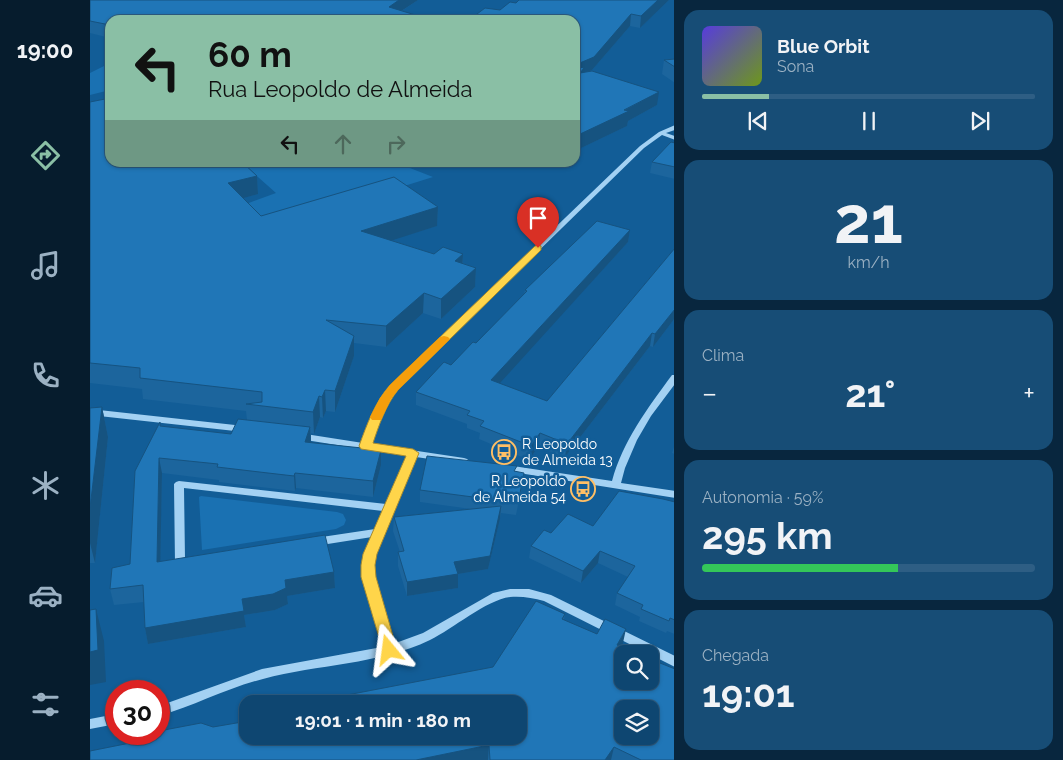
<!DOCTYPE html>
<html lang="pt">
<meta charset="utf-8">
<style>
body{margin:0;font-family:Raleway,sans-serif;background:#174d76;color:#f1f3f6;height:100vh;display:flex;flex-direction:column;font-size:19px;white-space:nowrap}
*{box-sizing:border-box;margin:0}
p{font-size:16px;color:#9bb1c3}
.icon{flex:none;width:28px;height:28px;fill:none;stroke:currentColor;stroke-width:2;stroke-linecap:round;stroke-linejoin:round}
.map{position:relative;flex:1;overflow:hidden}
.details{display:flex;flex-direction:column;gap:10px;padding:10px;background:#08263e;width:389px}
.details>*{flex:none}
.top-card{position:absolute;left:15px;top:15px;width:475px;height:152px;border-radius:15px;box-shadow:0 1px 4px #0004,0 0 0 1px #2e5e84;background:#8abfa5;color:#111;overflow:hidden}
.buttons{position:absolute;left:524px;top:645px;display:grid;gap:10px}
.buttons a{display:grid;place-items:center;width:45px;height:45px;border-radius:10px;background:#0e4671;box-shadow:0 1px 4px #0004,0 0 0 1px #2e5e84;font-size:25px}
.speed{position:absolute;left:15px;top:680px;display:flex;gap:10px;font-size:25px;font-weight:700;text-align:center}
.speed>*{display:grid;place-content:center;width:65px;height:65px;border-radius:50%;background:#0e4671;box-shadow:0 1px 4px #0004,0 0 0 1px #2e5e84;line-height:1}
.speed .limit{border:8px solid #d22;background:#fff;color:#111}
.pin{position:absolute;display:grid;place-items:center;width:42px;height:42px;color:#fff;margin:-51px -21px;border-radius:50% 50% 50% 0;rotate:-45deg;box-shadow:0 0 5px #0007}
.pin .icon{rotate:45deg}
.me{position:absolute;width:55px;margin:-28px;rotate:344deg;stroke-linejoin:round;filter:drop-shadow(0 0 4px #0008)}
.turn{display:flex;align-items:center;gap:18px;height:105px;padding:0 20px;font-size:22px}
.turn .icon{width:65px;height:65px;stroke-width:2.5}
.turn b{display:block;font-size:35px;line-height:42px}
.lanes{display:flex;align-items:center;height:48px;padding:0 20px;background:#0003;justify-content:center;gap:25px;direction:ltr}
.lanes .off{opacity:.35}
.big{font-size:38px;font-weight:700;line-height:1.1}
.details .tile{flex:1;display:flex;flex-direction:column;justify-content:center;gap:8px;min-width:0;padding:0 18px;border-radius:15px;background:#174d76}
.details .dial{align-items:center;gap:0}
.dial b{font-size:65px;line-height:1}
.song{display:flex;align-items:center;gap:15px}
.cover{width:60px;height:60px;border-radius:8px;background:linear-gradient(135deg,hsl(250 70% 55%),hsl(80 70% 35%))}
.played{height:5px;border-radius:2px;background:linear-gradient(90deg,#8abfa5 20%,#2e5e84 20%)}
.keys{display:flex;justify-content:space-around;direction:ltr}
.heat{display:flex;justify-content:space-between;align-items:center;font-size:28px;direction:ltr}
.charge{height:8px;border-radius:4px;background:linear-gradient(90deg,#34c759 59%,#2e5e84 0)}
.trip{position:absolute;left:149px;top:695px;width:288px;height:50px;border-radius:15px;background:#0e4671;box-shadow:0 1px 4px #0004,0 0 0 1px #2e5e84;font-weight:700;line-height:50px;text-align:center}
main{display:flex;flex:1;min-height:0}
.dock{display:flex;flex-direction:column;width:90px;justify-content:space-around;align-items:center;background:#061c2d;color:#9bb1c3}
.dock .icon{width:35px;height:35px}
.dock .current{color:#8abfa5}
.dock b{font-size:22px;color:#f1f3f6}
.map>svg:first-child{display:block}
</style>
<main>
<nav class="dock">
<b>19:00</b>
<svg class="icon current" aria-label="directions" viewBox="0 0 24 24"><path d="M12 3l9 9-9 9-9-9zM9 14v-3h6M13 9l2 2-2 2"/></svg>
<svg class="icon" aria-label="music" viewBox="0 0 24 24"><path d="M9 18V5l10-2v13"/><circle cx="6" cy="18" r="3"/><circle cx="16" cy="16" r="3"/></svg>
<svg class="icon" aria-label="phone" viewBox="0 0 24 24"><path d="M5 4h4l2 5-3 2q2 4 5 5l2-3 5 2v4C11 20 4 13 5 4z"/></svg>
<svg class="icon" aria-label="climate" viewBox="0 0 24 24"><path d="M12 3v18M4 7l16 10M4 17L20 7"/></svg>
<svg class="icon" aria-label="car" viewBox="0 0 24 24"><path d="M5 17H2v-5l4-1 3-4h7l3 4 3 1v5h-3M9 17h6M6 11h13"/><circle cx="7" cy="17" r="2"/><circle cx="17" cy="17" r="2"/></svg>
<svg class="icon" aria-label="filters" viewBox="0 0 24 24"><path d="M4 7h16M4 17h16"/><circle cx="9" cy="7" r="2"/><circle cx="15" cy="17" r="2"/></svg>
</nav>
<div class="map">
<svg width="585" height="760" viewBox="0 0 585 760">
<rect width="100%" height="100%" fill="#125d97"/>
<path fill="#1a71b2" d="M20 63V90L0 95V73Z
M152 163H307L343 177 180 228 156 204 186 193Z
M111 496 247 512 253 514 256 520 254 525 246 529 112 550 109 497Z"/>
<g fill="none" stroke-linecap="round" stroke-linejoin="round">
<path fill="#a3d1f3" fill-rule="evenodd" d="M585 125V130L576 133 585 136V140L572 135 554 148 307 389 294 410 281 444 374 458 377 459 379 461 377 463 374 464 326 457 285 554C281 581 296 617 303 644L333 633 403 593 420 589H439L461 595 585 656V667L454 601C443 598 432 596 420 597 396 600 363 629 340 640 288 665 228 664 173 679 137 688 104 706 69 716V706L172 669 292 647C287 627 271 581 273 563 274 554 278 545 282 537L225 546 221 545 220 542 221 539 225 538 285 529 293 511 94 488 95 559 100 560 101 563 100 566 90 568 86 567 85 564 84 484 86 482 89 481 296 504 317 456 209 439 204 436 206 434 209 433 273 443 284 410 301 385 550 146 569 132Z
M582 375H585V384L561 416 547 440 535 468 531 483 585 491V498L417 471 414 470 412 468 414 466 417 465 522 481C533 441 557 409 582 375Z
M0 409 154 426 159 429 154 432 0 415Z
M26 714V724L0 729V719Z"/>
</g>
<path fill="#1c659d" d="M0 0H328L312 11 342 20H20V38L0 33Z
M579 0 550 28 540 26 502 70 499 72 567 105 538 121 537 126 487 150 485 149V20L410 10 426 3Z
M585 59V83L572 74 574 60Z
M0 102 167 176 168 194 153 198 171 216 348 207 347 226 301 240 344 254H373V263L386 268 385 287 351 319 333 313 296 347 264 343V356L245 412 236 411 233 418 230 417 224 434 221 433V443L291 450V465L283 497 206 488 205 491 179 488 129 482V480L72 473 70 561 244 572 245 588 197 596 198 604 185 610 154 615 156 627 58 644 55 628 54 602 24 605 20 589 40 564 71 427 141 434 157 420 156 411 53 399 52 389 0 383Z
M585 143V179L560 173 562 162Z
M540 230 538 242 409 383 457 401 585 248V318L563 347 560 346 475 457 448 447 439 460 389 439 390 433 377 428V424L326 405V392L361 365 386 343 434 294 435 290Z
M12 407 18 437 5 563H0V408Z
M585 444V454L582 453Z
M426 471 432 485 426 515 411 513 410 519 398 569 368 574V588L317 596 308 566V552H310L303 531 304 517 381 509 330 502V490Z
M585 502V634L577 631 576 633 549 621 550 617 525 605 527 593 538 577 508 563 491 583 439 558 441 546 461 533 503 526Z
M475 614 474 620 532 647 585 760H0L123 727 158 736 403 667Z"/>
<path fill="#165380" d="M309 0H328L299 19V7Z
M568 0H579L550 28 551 16Z
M541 14 540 26 502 70 485 78V65Z
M99 15 100 20H89Z
M569 92 567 105 538 121 537 126 487 150 488 135Z
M167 176 168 194 140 202 138 183Z
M348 207 347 226 272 250 271 231Z
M540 230 538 242 400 394 401 380Z
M373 254 372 273 365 261Z
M386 268 385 287 351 319V299Z
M334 293 333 313 296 347V326Z
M585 309V318L563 347 565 334Z
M562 333 560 346 475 457 477 444Z
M264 336V356L245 412V391Z
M235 390 236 411 233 418 232 397Z
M229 396 230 417 224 434 223 412Z
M12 407 18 437 5 563 0 543V508Z
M220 427 221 443 215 442Z
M450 433 448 447 439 460 441 446Z
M291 450V465L283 497V481Z
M69 458 72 473 70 578 67 562Z
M205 473 206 488 205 491 204 476Z
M411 506 410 519 398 569 368 574V588L317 596V582L364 562Z
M510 551 508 563 491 583 493 571Z
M244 572 245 588 197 596 198 604 185 610 154 615 156 627 58 644 55 628 152 599 195 580Z
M6 609 14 641 16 682 0 685V652Z
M536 629 531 652 527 645Z
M399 745 398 760H326Z
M524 747 521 760H515Z"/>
<path fill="#2076b7" stroke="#165380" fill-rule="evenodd" d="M0 0H309L299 7 342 20H125L99 15 89 20H20V25L0 21Z
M429 0H568L551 16 541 14 504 57 485 65V20H379L395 8 410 10 420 2 426 3Z
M585 59V67L574 60Z
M485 66 494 68 490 73 502 71 569 92 534 110 539 111 488 135 485 134Z
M20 98V162H152L167 176 138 183 171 216 304 177 348 207 271 231 344 254 353 247 373 254 365 261 386 268 351 299 334 293 296 326 236 320 264 336 245 391 235 390 232 397 229 396 223 412 156 404 172 402V392L50 378V368L0 363V102Z
M581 142 585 143V167L562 162Z
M507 221 540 230 401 380 457 401 585 248V309L565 334 562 333 477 444 450 433 441 446 390 426 394 421 377 415 380 411 326 392 354 362 361 365 383 342 386 343 437 291 435 290Z
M12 407 0 508V408Z
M148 419 220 427 215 442 291 450 283 481 205 473 204 476 178 473 127 467 128 464 69 458 67 562 235 535 244 572 195 580 196 588 183 594 152 599 154 611 55 628 53 585 20 589 22 568 40 564 45 471 70 422V426L141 434Z
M337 456 427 466 424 471 434 473 428 503 330 490Z
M529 491 573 499 585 502V620L580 618 579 621 551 609 553 605 527 593 545 566 510 551 493 571 441 546 454 530 461 533 478 514 503 526Z
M411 506 400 556 364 562 368 574 317 582 308 552 314 551 304 517Z
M446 601 475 614 472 619 507 634 515 619 536 629 527 645 548 654H532V681H560V659L585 669V760H551L524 747 515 760H400L399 745 326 760H0V751L45 742 55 734H69V731L111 723 123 727 158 721V736H428V704H210L403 667ZM532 709H560V736H532Z
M6 609 8 650 0 652V610Z"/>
<path fill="#ffd54a" stroke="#a68a30" d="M448 245 451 246V250L308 390C296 405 289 425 283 443L323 449 329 453 287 554 285 565 286 577 307 650 304 654 299 656 294 654 271 577V565L273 554 316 456 271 449 269 446C277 424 285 402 300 385L445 246Z"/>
<path fill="#f59e0b" d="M354 336 358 337 360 339 358 341 308 390 301 399 291 420H282L280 417 290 398 300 385 350 337Z"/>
<defs>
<symbol id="bus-ring" viewBox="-11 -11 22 22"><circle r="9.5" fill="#125d97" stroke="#ffbf65" stroke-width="1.5"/><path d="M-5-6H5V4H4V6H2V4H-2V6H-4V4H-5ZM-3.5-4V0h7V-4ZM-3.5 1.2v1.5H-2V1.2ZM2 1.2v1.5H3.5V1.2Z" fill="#ffbf65"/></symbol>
</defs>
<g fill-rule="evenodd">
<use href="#bus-ring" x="400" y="438" width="28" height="28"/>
<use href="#bus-ring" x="479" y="475" width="28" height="28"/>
</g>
<g text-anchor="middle" stroke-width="5" stroke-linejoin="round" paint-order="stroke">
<g font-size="14" fill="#fff" stroke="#125d97" text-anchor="start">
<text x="432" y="449">R Leopoldo<tspan x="432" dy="16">de Almeida 13</tspan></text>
<text x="476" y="486" text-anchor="end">R Leopoldo<tspan x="476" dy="16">de Almeida 54</tspan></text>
</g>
</g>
</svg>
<div class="buttons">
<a><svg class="icon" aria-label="search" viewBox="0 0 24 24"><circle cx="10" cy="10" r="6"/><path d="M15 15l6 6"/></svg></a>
<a><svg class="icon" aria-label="layers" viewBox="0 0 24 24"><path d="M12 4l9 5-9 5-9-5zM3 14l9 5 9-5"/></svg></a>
</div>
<div class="speed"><div class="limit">30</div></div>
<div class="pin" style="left:448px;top:248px;background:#d93025"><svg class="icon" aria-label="arrive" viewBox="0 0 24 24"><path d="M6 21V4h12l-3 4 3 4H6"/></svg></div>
<svg class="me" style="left:299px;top:650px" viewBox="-20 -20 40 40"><path d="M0-17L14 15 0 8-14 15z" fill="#ffd54a" stroke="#fff" stroke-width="4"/></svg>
<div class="trip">19:01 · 1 min · 180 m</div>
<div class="top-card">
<div class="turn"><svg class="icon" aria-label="left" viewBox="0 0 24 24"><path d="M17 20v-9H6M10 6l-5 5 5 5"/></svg><div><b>60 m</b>Rua Leopoldo de Almeida</div></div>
<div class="lanes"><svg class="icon" aria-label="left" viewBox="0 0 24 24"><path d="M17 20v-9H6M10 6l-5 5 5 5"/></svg><svg class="icon off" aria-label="ahead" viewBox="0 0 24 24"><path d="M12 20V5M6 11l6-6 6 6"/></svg><svg class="icon off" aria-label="right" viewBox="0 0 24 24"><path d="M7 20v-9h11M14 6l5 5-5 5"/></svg></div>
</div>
</div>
<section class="details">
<div class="tile">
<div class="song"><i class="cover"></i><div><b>Blue Orbit</b><p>Sona</p></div></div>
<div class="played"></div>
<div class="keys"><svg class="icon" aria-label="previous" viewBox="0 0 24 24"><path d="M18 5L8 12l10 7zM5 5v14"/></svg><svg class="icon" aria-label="pause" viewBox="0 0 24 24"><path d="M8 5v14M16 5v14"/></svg><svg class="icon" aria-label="next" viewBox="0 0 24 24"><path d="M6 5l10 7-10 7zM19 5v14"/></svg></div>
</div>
<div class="tile dial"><b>21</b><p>km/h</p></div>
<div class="tile"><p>Clima</p>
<div class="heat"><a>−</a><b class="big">21°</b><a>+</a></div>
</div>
<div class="tile"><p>Autonomia · 59%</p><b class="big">295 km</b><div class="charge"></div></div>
<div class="tile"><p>Chegada</p><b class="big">19:01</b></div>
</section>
</main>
